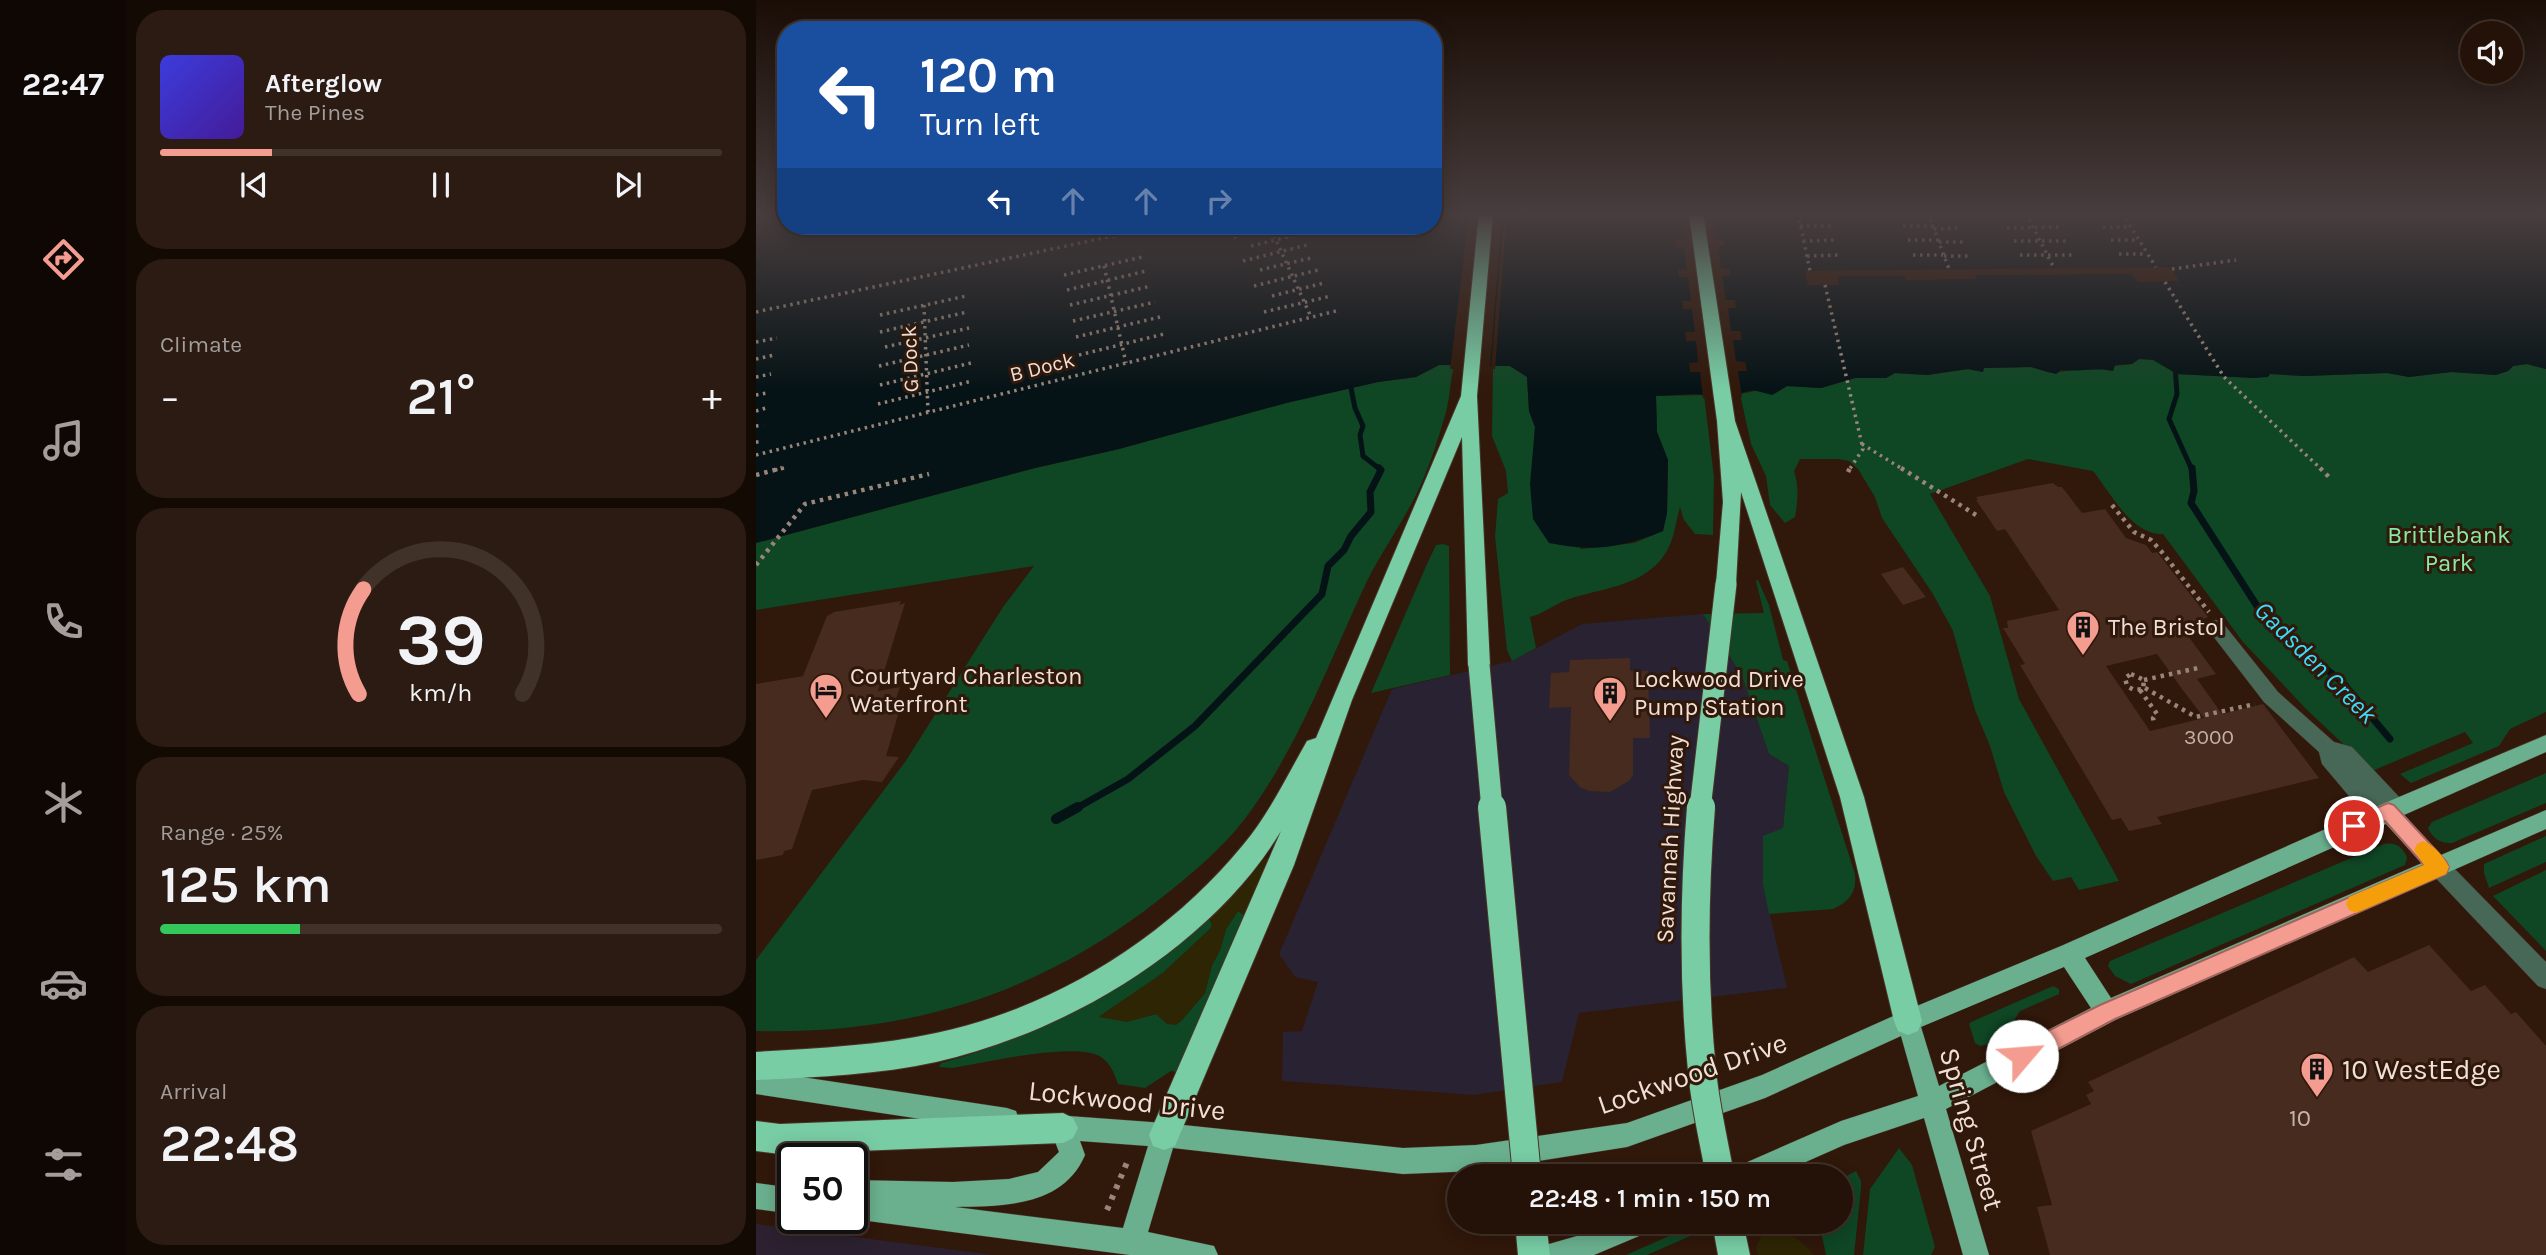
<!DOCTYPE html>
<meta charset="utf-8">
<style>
body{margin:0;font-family:Karla,sans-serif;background:#2c1b12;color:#f1f3f6;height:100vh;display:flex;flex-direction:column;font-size:26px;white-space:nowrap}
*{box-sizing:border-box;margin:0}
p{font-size:23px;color:#a39e9c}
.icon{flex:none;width:38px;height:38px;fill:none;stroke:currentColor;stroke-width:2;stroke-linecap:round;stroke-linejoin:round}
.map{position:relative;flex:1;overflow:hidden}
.side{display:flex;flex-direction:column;gap:10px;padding:10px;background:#140a04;width:630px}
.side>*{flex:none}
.guide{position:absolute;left:21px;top:21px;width:665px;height:214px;border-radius:28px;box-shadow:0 4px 18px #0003,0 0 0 2px #413229;background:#1a4fa0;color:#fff;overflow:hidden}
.tools{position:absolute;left:1704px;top:21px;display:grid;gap:14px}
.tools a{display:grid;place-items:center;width:63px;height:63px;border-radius:50%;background:#241208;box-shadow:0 4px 18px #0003,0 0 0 2px #413229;font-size:35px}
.speed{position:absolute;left:21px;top:1143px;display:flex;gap:14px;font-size:35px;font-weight:700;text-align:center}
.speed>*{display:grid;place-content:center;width:91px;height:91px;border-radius:50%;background:#241208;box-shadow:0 4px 18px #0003,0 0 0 2px #413229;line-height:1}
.speed .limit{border:4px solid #111;border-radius:10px;background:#fff;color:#111}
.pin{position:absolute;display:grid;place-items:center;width:60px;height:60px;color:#fff;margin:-30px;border:4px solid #fff;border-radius:50%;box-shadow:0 2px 7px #0007}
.me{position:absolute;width:77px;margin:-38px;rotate:63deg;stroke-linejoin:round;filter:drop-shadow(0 0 5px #0008)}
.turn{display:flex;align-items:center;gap:24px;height:147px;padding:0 28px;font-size:32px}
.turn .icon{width:91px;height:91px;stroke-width:2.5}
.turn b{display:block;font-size:49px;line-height:60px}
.lanes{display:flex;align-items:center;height:66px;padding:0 28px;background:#0003;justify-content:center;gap:35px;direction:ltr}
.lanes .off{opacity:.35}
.big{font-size:52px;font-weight:600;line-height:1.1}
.side .tile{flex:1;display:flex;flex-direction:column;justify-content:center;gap:10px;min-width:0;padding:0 24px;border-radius:28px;background:#2c1b12}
.side .dial{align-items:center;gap:0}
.dial svg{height:182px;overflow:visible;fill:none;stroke:#413229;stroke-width:7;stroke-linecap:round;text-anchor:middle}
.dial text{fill:#f1f3f6;stroke:none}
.song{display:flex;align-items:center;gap:21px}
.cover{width:84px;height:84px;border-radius:10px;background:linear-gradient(135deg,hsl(240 70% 55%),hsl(260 70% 35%))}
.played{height:7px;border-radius:4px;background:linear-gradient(90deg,#f59c90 20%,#413229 20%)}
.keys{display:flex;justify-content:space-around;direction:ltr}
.heat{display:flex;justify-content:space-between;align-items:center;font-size:38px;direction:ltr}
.charge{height:10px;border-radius:5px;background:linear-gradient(90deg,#34c759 25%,#413229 0)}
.trip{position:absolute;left:691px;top:1164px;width:406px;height:70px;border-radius:35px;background:#241208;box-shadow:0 4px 18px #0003,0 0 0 2px #413229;font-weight:600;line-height:70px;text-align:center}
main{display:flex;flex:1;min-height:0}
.dock{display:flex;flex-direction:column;width:126px;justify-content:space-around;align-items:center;background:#0e0703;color:#a39e9c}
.dock .icon{width:49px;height:49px}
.dock .on{color:#f59c90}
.dock b{font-size:32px;color:#f1f3f6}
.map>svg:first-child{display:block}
</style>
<main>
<nav class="dock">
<b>22:47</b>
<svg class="icon on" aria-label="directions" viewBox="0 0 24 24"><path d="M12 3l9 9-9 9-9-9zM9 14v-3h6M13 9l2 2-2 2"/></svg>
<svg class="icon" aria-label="music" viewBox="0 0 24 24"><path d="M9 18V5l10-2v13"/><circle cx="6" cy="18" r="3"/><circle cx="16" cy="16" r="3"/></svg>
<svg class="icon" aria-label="phone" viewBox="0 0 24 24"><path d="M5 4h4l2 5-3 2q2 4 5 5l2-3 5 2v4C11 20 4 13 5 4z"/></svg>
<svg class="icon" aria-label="climate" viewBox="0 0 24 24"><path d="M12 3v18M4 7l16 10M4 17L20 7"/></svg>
<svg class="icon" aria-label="car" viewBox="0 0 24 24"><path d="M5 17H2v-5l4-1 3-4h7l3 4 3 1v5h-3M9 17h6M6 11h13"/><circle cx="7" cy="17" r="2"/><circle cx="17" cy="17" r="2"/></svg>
<svg class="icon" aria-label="filters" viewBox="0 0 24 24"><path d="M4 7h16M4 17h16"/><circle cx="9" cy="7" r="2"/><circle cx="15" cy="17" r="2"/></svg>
</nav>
<section class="side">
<div class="tile">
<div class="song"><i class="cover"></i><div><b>Afterglow</b><p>The Pines</p></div></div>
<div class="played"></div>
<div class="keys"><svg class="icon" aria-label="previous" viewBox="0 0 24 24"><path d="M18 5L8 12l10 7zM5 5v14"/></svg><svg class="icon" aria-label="pause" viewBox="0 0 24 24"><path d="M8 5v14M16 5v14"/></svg><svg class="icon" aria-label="next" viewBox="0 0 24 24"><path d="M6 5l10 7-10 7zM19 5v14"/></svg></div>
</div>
<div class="tile"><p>Climate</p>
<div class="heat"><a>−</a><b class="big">21°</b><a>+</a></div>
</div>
<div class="tile dial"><svg viewBox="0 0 100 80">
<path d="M14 69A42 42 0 1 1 86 69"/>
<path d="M14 69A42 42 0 0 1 16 23" stroke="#f59c90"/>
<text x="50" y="56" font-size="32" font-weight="700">39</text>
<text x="50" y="72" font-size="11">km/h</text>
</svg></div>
<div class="tile"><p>Range · 25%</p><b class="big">125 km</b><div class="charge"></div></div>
<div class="tile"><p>Arrival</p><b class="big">22:48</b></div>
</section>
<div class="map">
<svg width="1790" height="1255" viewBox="0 0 1790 1255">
<rect width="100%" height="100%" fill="#30180a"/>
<path fill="#292232" d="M947 614 986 676 1013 754 1033 766 1027 828 1007 885 1031 988 823 1013 806 1082 718 1095 526 1081 527 1032 546 1031 562 982 539 977 523 954 636 689 756 661 826 624Z"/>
<path fill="#2c2130" d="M0 1224 237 1255H0Z"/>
<path fill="#0f4624" d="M1383 359H1397L1421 374 1499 378 1514 374 1548 376 1631 373 1653 377 1695 372 1740 375 1752 371 1757 366 1771 364 1790 369V712L1754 729 1743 746 1655 783 1644 774 1717 743 1709 732 1616 771 1550 709 1487 642 1407 534C1375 535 1355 493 1337 471L1272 459 1174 494 1234 596 1263 699 1363 881 1323 890 1315 877 1297 881 1280 856 1248 792 1234 746 1219 710 1197 631 1177 594 1126 518 1119 497 1102 469 1093 461 1083 459H1044L1038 471C1043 486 1042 501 1039 517L1029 523 1014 505 1010 476 995 444 984 394 1004 390 1016 395 1031 386 1065 388 1099 378H1130L1139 373 1171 375 1212 369 1227 372V368L1275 367 1294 373 1340 367 1357 371 1358 366 1376 364Z
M683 365H698C694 381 694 397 690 412 682 440 672 472 659 497 642 530 620 560 605 594 570 670 539 753 488 820 465 850 433 876 404 899 284 994 152 1035 0 1031V960L149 762 247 607 278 566 0 610V543L279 468 363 449 530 403 622 382 660 377Z
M737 366H754L771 377 773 411 779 427 778 453 825 549 878 543 907 531 911 513 912 460 901 432 900 396 948 395 958 477 957 535 939 534 928 520 924 507C920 521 918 541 909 554 888 586 847 588 813 599 799 604 787 614 774 617L780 648 756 661 751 650 739 536 742 499 752 493 750 471 736 436Z
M687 544 693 546 694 675 615 693 671 564 680 545Z
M1002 580 1013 605 1027 660 1031 661 1099 874C1101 892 1093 902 1077 909L1013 914 1007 885V836L1027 828 1033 766 1013 754 986 676 947 614 1008 613 1000 581Z
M1790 773V803L1696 843C1685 844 1676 838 1672 828L1676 822Z
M1790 836V862L1733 888 1728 873V864Z
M1628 844C1640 842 1647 847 1651 858L1649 865 1375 984 1359 976 1352 966 1354 961Z
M1790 870V951L1737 896Z
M482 911 489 916 427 1073 415 1071 389 1088 362 1084C358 1073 355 1064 345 1057 320 1041 228 1063 196 1068L183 1067 185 1063C285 1037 375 986 453 918L456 925 454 929 407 973 344 1016 371 1021 400 1014 407 1019 424 1022 449 993 456 965 464 950 470 929Z
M1297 986 1303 989V994L1264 1011 1245 1041 1224 1046 1219 1043 1213 1024 1215 1022Z
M1143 1148 1156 1165 1179 1247 1175 1255H1107L1114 1189Z
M1100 1171 1105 1181V1189L1098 1255H1070L1063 1222H1085V1179Z
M945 1222H966L891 1255H870Z"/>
<path fill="#2e2504" d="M509 858H513L489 916 482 911 470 929 464 950 456 965 449 993 424 1022 420 1025 411 1024 400 1014 371 1022 343 1017 407 973 454 929 456 925 453 918 490 882Z
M1017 1230C1035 1233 1046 1241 1058 1255H1002L1000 1247 1006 1235Z"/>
<path fill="#061316" d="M0 213H30V226H677V213H1790V369L1771 364 1757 366 1752 371 1740 375 1695 372 1653 377 1631 373 1548 376 1514 374 1512 377 1499 378 1421 374 1397 360 1383 359 1376 364 1359 365 1357 371C1338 367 1324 372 1305 370L1300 374 1275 367 1228 368 1227 372 1212 369 1171 375 1139 373 1130 378H1099L1065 388 1031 386 1016 395 997 390 969 397 939 394 900 396 901 432 912 460 911 513 907 531C865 548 837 552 793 543L777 519 774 484 779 427 773 411 771 377 754 366 683 365 660 377 622 382 530 403 363 449 279 468 0 543Z"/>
<path fill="#30180a" d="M713 213H746L734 369H694Z
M748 213H751L739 369H735Z
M916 213H964L965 218 957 219 960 239H968L969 246H962L965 268 973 269 975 275 966 276 970 300H979L980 308H972L975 331H984L986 340H977L980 361 989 362 991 371H982L986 397 969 401 947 398 944 372H934L933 363 942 362 940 341H930L929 332H939L936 309H927L926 301H935L932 277H923L922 270 931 269 928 247H920L919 240 928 239 925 219H917Z
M1414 267 1423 281 1382 282 1375 274 1219 275 1220 279 1150 280 1148 276H1085L1082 278 1083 285H1052L1049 271Z"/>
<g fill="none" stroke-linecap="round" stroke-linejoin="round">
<path stroke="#061316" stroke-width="5" d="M1419 366 1421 394 1413 419 1436 470
M595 388 599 408 607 426 604 435 607 456 625 470"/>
<path stroke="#061316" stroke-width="7" d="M1436 468 1438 491 1435 503 1510 620 1586 682 1634 739
M319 809 372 779 439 726 566 594 572 566 588 550 595 536 615 512 614 492 625 470 623 468"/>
<path stroke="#061316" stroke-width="10" d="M300 819 322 807"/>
</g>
<path fill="#462b1e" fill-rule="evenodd" d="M1297 483 1302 487H1306L1326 513 1349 509 1370 538 1390 545 1396 553 1401 552 1452 617 1446 620 1449 624 1427 629 1460 674 1441 679 1466 714 1507 704 1563 778 1401 817 1406 824 1373 831 1365 818 1356 820 1264 665 1269 664 1247 628H1252L1251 621 1303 610 1249 529 1241 531 1220 500H1222L1220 497ZM1401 654 1426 689 1448 718 1394 731 1350 666Z
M1147 567 1170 597 1147 605 1125 574Z
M145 601 143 605 149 603 122 691 144 687 140 699 147 698 130 756 143 757 126 782 107 780 56 790 36 849 28 851 27 855 0 860V684L47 676 71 616 78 612Z
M874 658V671H892L894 738H877V775L873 781 854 792 833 791 824 787 813 775 815 707 793 708 795 673 813 672 814 660Z
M1673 945 1715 991 1729 985 1755 1014 1760 1012 1790 1046V1255H1294L1281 1207 1296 1205 1275 1131 1335 1104 1330 1095 1338 1091 1332 1082 1598 957 1612 972Z"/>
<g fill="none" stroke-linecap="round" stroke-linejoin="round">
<defs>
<path id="minor" d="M1460 620 1466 622 1522 692 1578 742 1596 747 1647 801 1650 807 1647 813 1640 816 1626 806 1632 816 1629 822 1622 825 1615 822 1566 764 1563 752 1508 702 1454 632 1451 627 1454 622Z
M1683 857 1690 860 1790 962V989L1782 986 1676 874 1673 867 1676 860Z"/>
<path id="major" d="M1790 735V752L1648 815 1685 855 1790 810V829L1359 1020 1190 1109 1233 1255H1207L1168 1118 1088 1145 1018 1176H976L980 1167 1085 1121 1162 1096 1145 1036 1009 1098 871 1147 720 1171 647 1174 417 1148 392 1232 458 1246 462 1255H374L89 1218H96V1180L197 1182 253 1179 282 1172 303 1152 298 1139 290 1136 287 1127 290 1118 299 1115 408 1123 647 1148 720 1145 871 1123 1006 1075 1144 1013 1305 946 1624 805ZM1630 824 1666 863 1355 998 1329 958ZM1308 967 1335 1008 1183 1086 1165 1027ZM324 1141 392 1146 367 1228 199 1207C247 1206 307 1207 329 1155Z
M0 1070 251 1108 260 1111 263 1120 260 1129 251 1132 0 1094Z
M0 1183 37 1188V1214L0 1209Z
M856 1222H899L895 1231 838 1255H782L786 1246 821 1236Z"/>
<path id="highway" d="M723 213H737L721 396 734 665 731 671 723 674 715 671 712 665 706 437 596 700 538 865 419 1146 408 1150 397 1146 393 1135 525 831C455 947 310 1033 180 1062 121 1075 60 1077 0 1080V1052C60 1048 121 1046 180 1033 298 1008 411 938 487 845 513 814 531 776 551 741L560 738 705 396Z
M933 213H947L979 421 1108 797 1166 1021 1162 1031 1152 1035 1142 1031 1138 1021 1084 797 985 492 980 584 977 589 970 592 963 589 960 584 967 502 961 421Z
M307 1113 317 1118 322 1128 317 1138 307 1143 24 1154 0 1151V1121L24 1124Z
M759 1222H790L794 1255H762Z
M956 1222H987L994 1255H962Z"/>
</defs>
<use href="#minor" stroke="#4b3427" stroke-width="1"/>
<use href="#major" stroke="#4b3427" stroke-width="1"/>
<use href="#highway" stroke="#4b3427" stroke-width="2"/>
<path stroke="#998579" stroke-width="3.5" stroke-dasharray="2.5 4.5" stroke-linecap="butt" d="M1042 213 1054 271
M1172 213 1193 269
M1270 213 1298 268
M1366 213 1400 267
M1339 214H1366
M1245 215H1297
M1173 216H1199
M1044 226H1076
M1147 226H1177
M1347 227H1374
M1251 228 1304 227
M515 229 555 317
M1178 229 1204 228
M478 237 528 226
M1152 240H1182
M1355 240H1382
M1047 241 1079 240
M1258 241H1311
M1183 242H1210
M495 246 544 234
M1363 254H1391
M1157 255H1187
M1264 255H1318
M1051 256 1083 255
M1188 256H1215
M487 261 551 245
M348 266 370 363
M1416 269 1480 260
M504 270 555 258
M308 275 386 257
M1409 282 1468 377 1566 470
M1069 285 1107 449 1093 470
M498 286 562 270
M311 290 390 271
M516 296 568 283
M168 305 172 412
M314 305 395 286
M0 312 404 226
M508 312 575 296
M124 315 210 296
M317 321 399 302
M124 332 211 312
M320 337 404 317
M0 342 21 338
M129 347 213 328
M323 355 408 334
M0 359 18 355
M123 366 213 345
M0 377 15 374
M124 385 215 363
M0 395 11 393
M122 404 216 381
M0 411 10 408
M0 426 7 425
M0 442H3
M1106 444 1148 470
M0 455 580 311
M19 470 28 468"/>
<path stroke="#998579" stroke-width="4.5" stroke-dasharray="3.5 5" stroke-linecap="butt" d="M1145 468 1220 515
M1564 468 1576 480
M1092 472 1094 468
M0 475 26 468
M1356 505 1378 532 1395 540 1405 551 1453 612
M0 565 49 504 173 474
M1375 674 1388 680 1387 689 1378 690 1371 686 1369 678Z
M1388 680 1442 668
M1389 688 1440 717 1499 704
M1384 690 1401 714 1397 718 1398 723"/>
<path stroke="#998579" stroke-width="6" stroke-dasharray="4.5 7" stroke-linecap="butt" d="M351 1210 372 1160"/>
<use href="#minor" fill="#476757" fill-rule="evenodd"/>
<use href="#major" fill="#6ab08f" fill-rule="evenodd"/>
<use href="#highway" fill="#78cda5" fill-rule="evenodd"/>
<defs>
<path id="highway-bridge-far1" d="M723 665 736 809
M944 809 970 584"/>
<path id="highway-bridge" d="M736 807 771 1176
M945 807C938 894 937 983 946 1070 949 1106 958 1141 964 1176"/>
</defs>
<use href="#highway-bridge-far1" stroke="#4b3427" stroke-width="23" stroke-linecap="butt"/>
<use href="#highway-bridge" stroke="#4b3427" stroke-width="30" stroke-linecap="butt"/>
<use href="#highway-bridge-far1" stroke="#78cda5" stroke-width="21"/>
<use href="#highway-bridge" stroke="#78cda5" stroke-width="28"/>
</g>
<linearGradient id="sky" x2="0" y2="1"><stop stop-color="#1a0d06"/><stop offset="0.55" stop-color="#483d3e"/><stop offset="1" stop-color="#483d3e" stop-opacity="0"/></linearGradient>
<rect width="1790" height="389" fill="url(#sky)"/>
<path fill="#f59c90" stroke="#9f655e" stroke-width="2" d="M1632 803 1638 805 1690 861 1693 867 1690 874 1359 1019 1274 1064 1266 1067 1258 1064 1255 1056 1258 1048 1344 1005 1668 865 1629 821 1598 835 1592 832 1589 826 1592 820Z"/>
<path fill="#f59e0b" d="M1667 841C1678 845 1688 857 1693 867L1690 874 1600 913 1593 910 1590 904 1593 897 1668 865 1658 850 1661 844Z"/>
<defs>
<symbol id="building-pin" viewBox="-11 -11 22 30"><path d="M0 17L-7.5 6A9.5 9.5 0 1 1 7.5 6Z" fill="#f59c90" stroke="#30180a"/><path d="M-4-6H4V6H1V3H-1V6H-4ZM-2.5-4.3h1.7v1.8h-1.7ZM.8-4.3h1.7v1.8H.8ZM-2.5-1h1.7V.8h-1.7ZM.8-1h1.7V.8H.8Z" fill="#111"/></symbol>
<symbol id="hotel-pin" viewBox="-11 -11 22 30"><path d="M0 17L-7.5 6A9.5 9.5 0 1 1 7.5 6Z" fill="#f59c90" stroke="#30180a"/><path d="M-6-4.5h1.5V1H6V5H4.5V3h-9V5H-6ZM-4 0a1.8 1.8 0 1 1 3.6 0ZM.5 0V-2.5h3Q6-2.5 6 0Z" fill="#111"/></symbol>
</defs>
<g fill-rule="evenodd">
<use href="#building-pin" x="1308" y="608" width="38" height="52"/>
<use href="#hotel-pin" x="51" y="671" width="38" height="52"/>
<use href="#building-pin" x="835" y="674" width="38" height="52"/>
<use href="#building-pin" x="1542" y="1050" width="38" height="52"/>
</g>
<g text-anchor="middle" stroke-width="6" stroke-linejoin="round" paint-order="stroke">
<g font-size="21" fill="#f0dfd6" stroke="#30180a">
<text transform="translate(154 359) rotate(-92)" y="7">G Dock</text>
<text transform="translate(286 367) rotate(-14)" y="7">B Dock</text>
</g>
<g font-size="21" fill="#c6b2a8">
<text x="1453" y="744">3000</text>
</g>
<g font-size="24" fill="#88e8a4" stroke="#30180a">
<text x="1693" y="543">Brittlebank<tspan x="1693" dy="28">Park</tspan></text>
</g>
<g font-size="24" fill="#f0dfd6" stroke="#30180a" text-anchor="start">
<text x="1352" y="635">The Bristol</text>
<text x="94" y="684">Courtyard Charleston<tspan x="94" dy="28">Waterfront</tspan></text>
<text x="878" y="687">Lockwood Drive<tspan x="878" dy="28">Pump Station</tspan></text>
</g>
<g font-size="24" fill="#f0dfd6" stroke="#30180a">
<text transform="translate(914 839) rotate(-87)" y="8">Savannah Highway</text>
</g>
<g font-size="24" fill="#c6b2a8">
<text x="1544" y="1126">10</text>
</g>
<g font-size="26" font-style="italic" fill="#3ddbfb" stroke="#30180a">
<text transform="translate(1560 662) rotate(45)" y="9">Gadsden Creek</text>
</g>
<g font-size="28" fill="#f0dfd6" stroke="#30180a" text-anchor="start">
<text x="1586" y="1079">10 WestEdge</text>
</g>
<g font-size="28" fill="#f0dfd6" stroke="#30180a">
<text transform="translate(936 1073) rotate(-19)" y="10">Lockwood Drive</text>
<text transform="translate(371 1100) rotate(6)" y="10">Lockwood Drive</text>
<text transform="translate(1216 1129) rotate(74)" y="10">Spring Street</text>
</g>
</g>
</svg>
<div class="tools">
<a><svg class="icon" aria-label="sound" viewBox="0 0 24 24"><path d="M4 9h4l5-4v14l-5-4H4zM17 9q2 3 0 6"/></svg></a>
</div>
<div class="speed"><div class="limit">50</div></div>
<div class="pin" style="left:1598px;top:826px;background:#d93025"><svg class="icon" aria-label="arrive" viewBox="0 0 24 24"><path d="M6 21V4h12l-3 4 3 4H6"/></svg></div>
<svg class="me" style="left:1266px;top:1056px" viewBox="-20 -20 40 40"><circle r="19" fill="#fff"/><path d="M0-13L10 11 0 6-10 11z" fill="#f59c90"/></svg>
<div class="trip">22:48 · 1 min · 150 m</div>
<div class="guide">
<div class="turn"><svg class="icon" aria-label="left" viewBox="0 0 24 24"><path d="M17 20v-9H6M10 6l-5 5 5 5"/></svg><div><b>120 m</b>Turn left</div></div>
<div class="lanes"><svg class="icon" aria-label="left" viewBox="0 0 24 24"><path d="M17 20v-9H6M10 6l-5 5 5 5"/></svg><svg class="icon off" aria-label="ahead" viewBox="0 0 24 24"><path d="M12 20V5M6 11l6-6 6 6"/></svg><svg class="icon off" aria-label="ahead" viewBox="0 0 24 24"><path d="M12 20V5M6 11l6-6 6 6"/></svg><svg class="icon off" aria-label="right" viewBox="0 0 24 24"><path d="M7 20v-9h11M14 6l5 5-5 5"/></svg></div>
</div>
</div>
</main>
